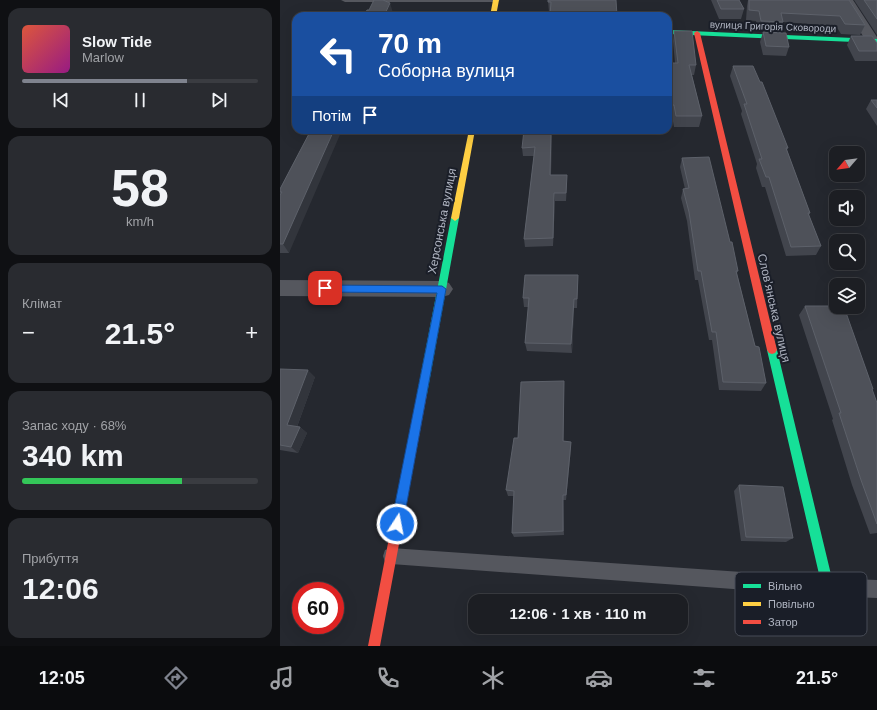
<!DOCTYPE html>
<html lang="uk">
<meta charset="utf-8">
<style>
body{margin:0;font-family:Arial,sans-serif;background:#292b30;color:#f1f3f6;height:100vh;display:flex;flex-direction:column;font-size:15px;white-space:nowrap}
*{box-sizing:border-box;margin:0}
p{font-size:13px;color:#a0a2a6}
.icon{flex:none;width:22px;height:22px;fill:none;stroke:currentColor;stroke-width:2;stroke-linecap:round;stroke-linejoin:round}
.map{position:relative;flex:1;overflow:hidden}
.details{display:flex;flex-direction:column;gap:8px;padding:8px;background:#0f1013;width:280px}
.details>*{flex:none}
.top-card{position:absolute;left:12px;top:12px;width:380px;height:122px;border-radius:12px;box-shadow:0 4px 16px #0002,0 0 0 1px #3a3c41;background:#1a4fa0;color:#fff;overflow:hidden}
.needle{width:26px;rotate:242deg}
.buttons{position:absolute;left:549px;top:146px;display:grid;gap:8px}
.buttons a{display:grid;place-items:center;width:36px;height:36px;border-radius:8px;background:#1c1e23;box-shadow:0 4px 16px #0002,0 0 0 1px #3a3c41;font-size:20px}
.speed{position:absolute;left:12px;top:582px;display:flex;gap:8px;font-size:20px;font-weight:700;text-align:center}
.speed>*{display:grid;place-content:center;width:52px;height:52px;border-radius:50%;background:#1c1e23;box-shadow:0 4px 16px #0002,0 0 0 1px #3a3c41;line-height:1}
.speed .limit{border:6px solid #d22;background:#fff;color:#111}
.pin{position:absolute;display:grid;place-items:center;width:34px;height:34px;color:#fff;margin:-17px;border-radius:8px;box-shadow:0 2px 6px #0006}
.me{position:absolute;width:44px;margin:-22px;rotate:11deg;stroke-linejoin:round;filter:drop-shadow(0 0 3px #0008)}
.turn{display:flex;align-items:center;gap:14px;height:84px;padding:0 20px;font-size:18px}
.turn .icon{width:52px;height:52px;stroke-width:2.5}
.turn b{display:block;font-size:28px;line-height:34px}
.then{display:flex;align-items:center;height:38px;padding:0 20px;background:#0003;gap:8px;font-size:15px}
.big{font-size:30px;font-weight:600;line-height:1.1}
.details .widget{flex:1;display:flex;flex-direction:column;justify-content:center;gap:6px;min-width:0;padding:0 14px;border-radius:12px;background:#292b30}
.details .dial{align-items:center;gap:0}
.dial b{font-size:52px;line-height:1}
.song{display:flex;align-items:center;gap:12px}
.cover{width:48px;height:48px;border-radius:6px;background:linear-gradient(135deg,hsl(10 70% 55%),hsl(310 70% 35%))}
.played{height:4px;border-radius:2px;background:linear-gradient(90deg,#7f838e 70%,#3a3c41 70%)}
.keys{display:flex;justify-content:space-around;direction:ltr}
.heat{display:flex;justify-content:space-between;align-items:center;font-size:22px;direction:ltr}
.charge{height:6px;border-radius:3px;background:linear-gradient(90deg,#34c759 68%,#3a3c41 0)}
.trip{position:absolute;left:188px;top:594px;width:220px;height:40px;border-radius:12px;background:#1c1e23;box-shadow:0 4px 16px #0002,0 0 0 1px #3a3c41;font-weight:600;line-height:40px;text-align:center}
.tab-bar{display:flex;height:64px;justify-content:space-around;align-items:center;background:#0b0c0e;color:#a0a2a6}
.tab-bar .icon{width:28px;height:28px}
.tab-bar .selected{color:#7f838e}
.tab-bar b{font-size:18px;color:#f1f3f6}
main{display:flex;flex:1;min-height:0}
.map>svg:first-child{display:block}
</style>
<main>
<section class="details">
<div class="widget">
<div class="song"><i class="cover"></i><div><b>Slow Tide</b><p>Marlow</p></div></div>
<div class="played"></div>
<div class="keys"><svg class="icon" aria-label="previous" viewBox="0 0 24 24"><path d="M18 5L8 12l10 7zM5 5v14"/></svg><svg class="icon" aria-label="pause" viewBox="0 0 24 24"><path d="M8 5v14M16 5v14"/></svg><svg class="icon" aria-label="next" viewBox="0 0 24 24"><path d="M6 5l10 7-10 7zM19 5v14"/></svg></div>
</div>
<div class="widget dial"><b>58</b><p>km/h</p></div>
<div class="widget"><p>Клімат</p>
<div class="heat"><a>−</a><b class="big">21.5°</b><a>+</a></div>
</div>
<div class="widget"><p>Запас ходу · 68%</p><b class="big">340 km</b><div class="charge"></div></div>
<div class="widget"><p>Прибуття</p><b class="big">12:06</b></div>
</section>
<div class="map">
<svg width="597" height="646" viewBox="0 0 597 646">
<rect width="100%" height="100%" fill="#25282f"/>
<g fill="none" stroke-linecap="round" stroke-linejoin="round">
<path fill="#55575e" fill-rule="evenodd" d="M61 0H220L216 2H65Z
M111 548 548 578 597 580V598L548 596 111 564 105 562 103 556 105 550Z"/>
<path fill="#55575e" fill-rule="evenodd" d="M561 0H573L597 37V52L592 51Z
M0 280 162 281 169 283 173 289 169 295 162 297 0 296Z"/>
<path fill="#16e098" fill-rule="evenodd" d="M388 30 597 39V43L388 34Z
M175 215 179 218 147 394 145 397 142 398 139 397 137 394 171 218Z
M492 346 495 347 497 350 554 587 552 591 548 593 544 591 542 587 487 350 489 347Z"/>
<path fill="#ffcf43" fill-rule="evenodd" d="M213 0H219L216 16H210Z
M189 130H195L179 218 175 221 171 218Z"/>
<path fill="#f24e42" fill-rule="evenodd" d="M417 31 420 33 497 350 495 353 492 354 489 353 487 350 414 33Z
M142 390 145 391 147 394 100 646H88L137 394 139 391Z"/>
</g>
<path fill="#42454d" d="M268 0H336L269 12Z
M431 0H459L464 9 461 19H439Z
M468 0H569L585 25 580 35 561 34 556 26 503 22 500 31 478 30 476 21 466 20 467 6Z
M574 0H597V35Z
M394 31 416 65 414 75H412L422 116 419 127H394L392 116H388V63H395L393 41Z
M483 32 509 47 506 56 483 55 480 42Z
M571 36 597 43V61H575L567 45Z
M453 66 508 148 507 150 530 213 529 215 541 246 536 255 506 256 485 187H482L476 168 477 164 461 114 462 111 450 76Z
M591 100H597V126L586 109Z
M31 130 9 253H0V189Z
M272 135 271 175 287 184 286 201H275L273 246 245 247 244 239 254 156H243L242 148Z
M402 158 458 271 457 273 475 346 486 383 481 391 439 390 432 340H429L418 280H415L407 221 401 198 403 189H405L400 167Z
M298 275 297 308H294L292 353 247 351 245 343 249 307H244L243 298Z
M525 306 593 389 592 390 597 403V533L590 534 572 485 552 420 553 419 519 315Z
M0 369 35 377 17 427H20L27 433 18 453 0 450Z
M284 381V441L291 442V448L286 500H283L284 535 234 537 232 533 234 496H228L226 490Z
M459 485 513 538 506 542 461 541 454 491Z"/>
<path fill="#32353c" d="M110 3 113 13 111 16H104Z
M54 130H62L9 253 3 244Z
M272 130V135L270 183V175Z
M274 193 275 201 273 246V238Z
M294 299V308L292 353 291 344Z
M28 370 35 377 15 432 7 425Z
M284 381V448L283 441Z
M20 427 27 433 18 453 11 447Z
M291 442V448L286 500V495Z"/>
<path fill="#4e5159" stroke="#5d616a" d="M94 0H103L110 3 104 16H84L87 10H89Z
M268 0H336L337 16H270L271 2H268Z
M437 0H459L464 9H441Z
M469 0H569L585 25 565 24 560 16 501 13 503 22 481 21 479 11 469 10Z
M584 0H597V19Z
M394 31H412L416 65H409L422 116H396L394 105H388V63H398Z
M483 32 506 33 509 47 486 46Z
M571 36H592L597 43V51H579Z
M453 66H473L480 82H482L508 148H506L530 213H528L541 246 511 247 489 177H486L479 159H482L464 104H467Z
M591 100H597V108Z
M31 130H54L3 244H0V195L2 192H0V189Z
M244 130H271L270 175H287L286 193H274L273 238 244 239 255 147 242 148Z
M429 157 450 242H452L458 271H456L475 346 479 347 486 383 443 382 436 332H432L421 271H418L409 212 403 189 409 188 402 158Z
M245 275H298L297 299H294L291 344 245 343 249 298H243Z
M525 306H556V307H564L593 389H592L597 403V524L581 480 559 413H561Z
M0 369 28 370 7 425 20 427 11 447 0 445Z
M284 381 283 441 291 442 286 495H283V531L232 533 234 491 226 490 234 438H238L241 382Z
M459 485 503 487 513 538 466 537Z"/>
<path fill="#1a73e8" stroke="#114b97" d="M45 285 162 286 166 289 123 524 121 528 117 530 113 528 111 524 157 293 45 292 40 288Z"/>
<g text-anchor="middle" stroke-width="4" stroke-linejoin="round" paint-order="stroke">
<g font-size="10" fill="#afb4c1" stroke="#1a1e28">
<text transform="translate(493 26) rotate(2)" y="4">вулиця Григорія Сковороди</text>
</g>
<g font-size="12" fill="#afb4c1" stroke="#1a1e28">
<text transform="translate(162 221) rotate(-79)" y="4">Херсонська вулиця</text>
<text transform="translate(494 308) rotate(77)" y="4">Словʼянська вулиця</text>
</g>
</g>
<rect x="455" y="572" width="132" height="64" rx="6" fill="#1a1e28" stroke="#474b56" stroke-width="1"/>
<rect x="463" y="584" width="18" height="4" fill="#16e098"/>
<rect x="463" y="602" width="18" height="4" fill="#ffcf43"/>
<rect x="463" y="620" width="18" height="4" fill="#f24e42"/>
<g font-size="11" fill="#afb4c1">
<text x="488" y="590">Вільно</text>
<text x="488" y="608">Повільно</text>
<text x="488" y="626">Затор</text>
</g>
</svg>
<div class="buttons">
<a><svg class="needle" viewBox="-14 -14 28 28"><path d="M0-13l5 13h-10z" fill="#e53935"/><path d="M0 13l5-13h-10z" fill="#a0a2a6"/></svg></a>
<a><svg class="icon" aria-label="sound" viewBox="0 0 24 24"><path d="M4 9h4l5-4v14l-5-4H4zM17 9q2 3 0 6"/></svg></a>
<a><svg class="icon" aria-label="search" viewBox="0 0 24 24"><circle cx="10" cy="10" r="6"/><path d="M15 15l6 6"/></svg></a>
<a><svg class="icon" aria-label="layers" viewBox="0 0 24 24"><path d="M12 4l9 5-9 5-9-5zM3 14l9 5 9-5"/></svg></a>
</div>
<div class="speed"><div class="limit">60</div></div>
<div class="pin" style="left:45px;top:288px;background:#d93025"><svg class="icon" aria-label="arrive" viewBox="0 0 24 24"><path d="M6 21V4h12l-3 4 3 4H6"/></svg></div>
<svg class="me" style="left:117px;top:524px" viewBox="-20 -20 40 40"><circle r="17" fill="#1a73e8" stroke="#fff" stroke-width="3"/><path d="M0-11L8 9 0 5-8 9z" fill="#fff"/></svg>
<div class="trip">12:06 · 1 хв · 110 m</div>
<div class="top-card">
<div class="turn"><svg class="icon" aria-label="left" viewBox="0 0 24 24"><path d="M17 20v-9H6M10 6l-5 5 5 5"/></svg><div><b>70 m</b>Соборна вулиця</div></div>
<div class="then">Потім<svg class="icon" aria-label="arrive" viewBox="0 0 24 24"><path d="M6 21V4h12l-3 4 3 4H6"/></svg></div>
</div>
</div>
</main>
<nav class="tab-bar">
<b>12:05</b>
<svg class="icon selected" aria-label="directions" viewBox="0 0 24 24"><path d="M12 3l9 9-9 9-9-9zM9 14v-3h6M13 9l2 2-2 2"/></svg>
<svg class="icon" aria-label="music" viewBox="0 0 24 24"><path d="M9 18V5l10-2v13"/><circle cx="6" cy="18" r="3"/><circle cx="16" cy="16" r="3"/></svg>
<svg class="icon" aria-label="phone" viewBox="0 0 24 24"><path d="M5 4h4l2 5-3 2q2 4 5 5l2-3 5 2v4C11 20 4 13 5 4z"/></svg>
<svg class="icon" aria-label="climate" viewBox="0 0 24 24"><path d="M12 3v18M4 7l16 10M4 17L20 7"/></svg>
<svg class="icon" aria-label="car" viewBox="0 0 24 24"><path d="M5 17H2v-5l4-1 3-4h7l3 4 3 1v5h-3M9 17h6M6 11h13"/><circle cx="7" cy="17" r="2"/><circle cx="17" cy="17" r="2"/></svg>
<svg class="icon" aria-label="filters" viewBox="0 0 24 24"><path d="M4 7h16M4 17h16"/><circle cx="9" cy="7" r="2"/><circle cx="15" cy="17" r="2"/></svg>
<b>21.5°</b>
</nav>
